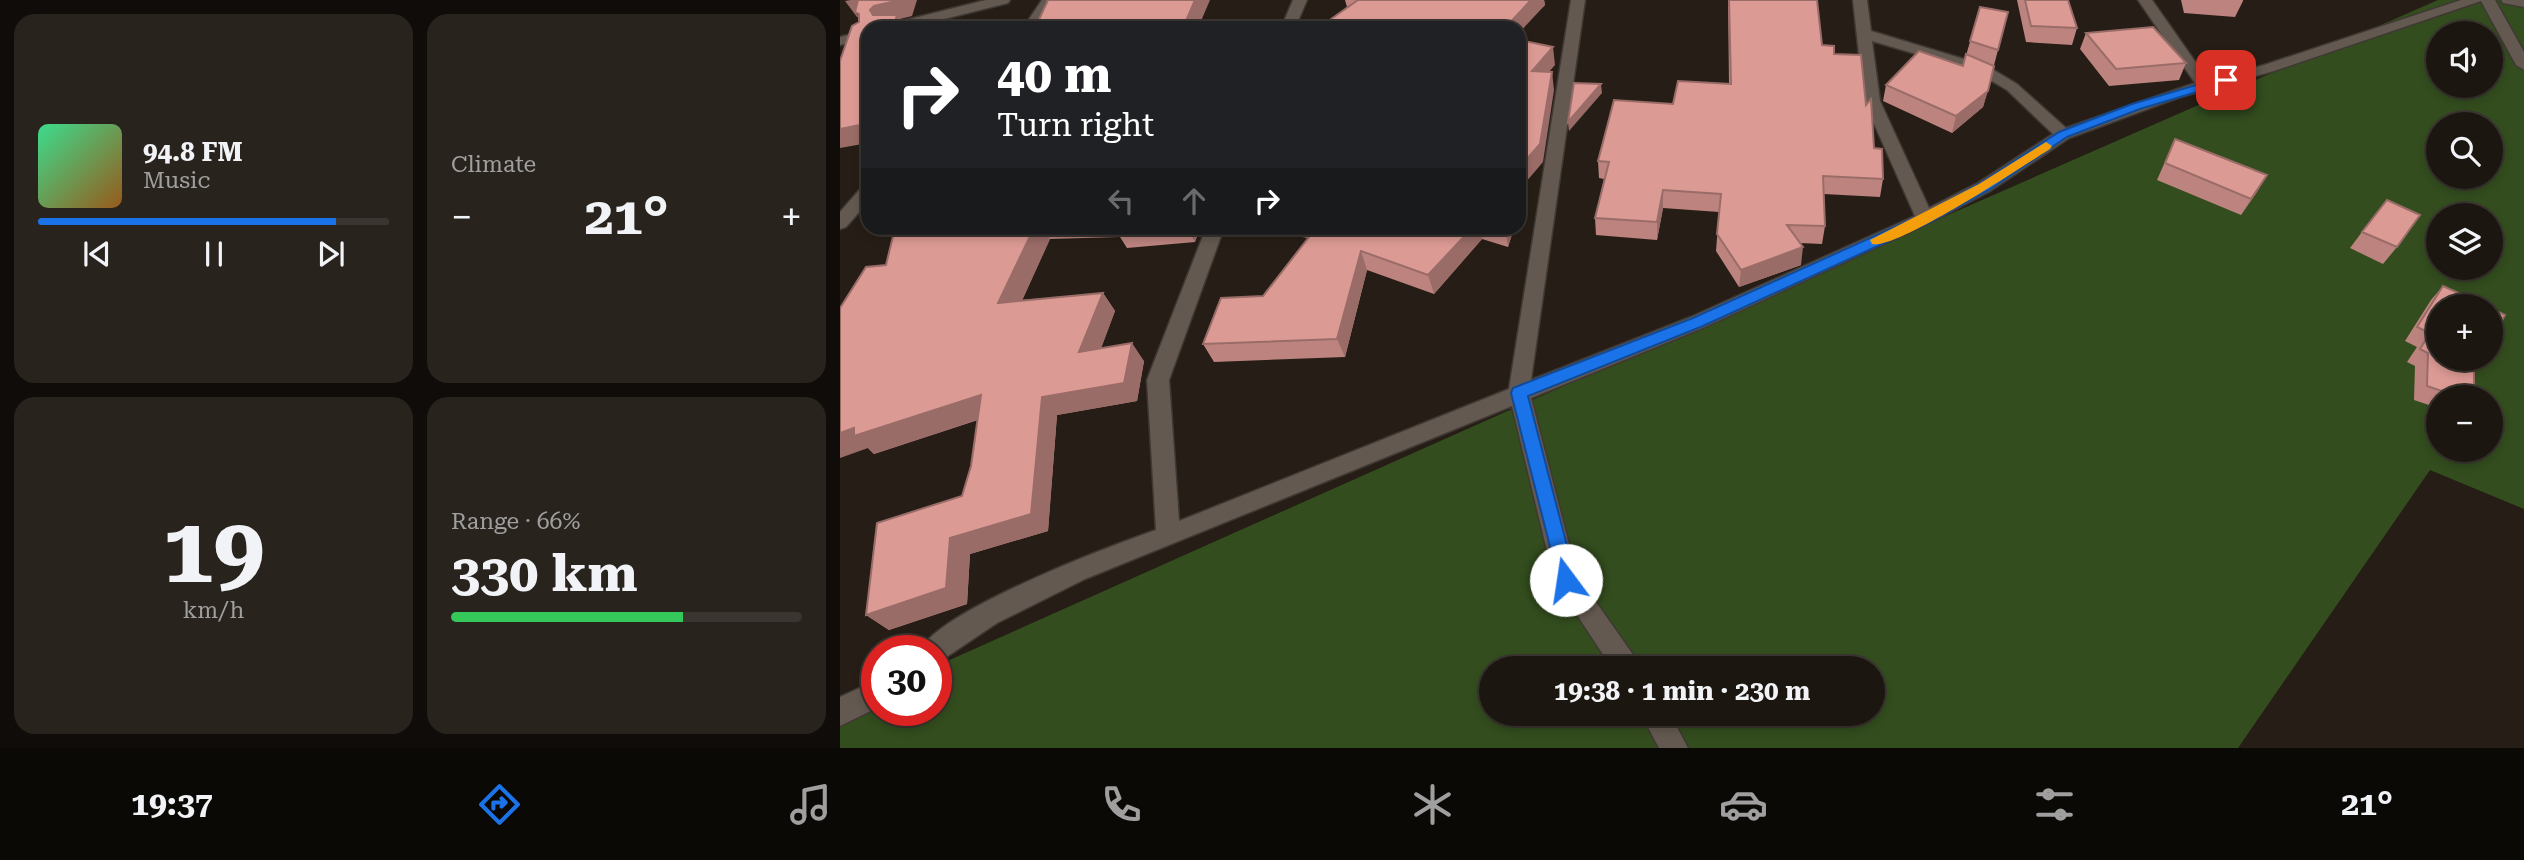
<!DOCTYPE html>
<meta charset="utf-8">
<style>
body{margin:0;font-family:"Roboto Serif",serif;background:#29231e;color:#f1f3f6;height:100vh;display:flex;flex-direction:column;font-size:26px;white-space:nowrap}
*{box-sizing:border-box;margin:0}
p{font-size:23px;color:#a09f9f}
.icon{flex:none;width:38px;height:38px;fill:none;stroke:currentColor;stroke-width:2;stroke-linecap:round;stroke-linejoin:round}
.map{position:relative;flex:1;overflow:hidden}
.panel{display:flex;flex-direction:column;gap:14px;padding:14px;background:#0f0c09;width:840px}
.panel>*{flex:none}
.guide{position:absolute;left:21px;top:21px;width:665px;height:214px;border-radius:21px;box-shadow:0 4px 10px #0003,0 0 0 2px #3a3530;background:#202124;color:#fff;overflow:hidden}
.controls{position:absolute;left:1586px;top:21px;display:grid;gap:14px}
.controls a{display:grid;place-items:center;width:77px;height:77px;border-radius:50%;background:#1c1610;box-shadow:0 4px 10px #0003,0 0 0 2px #3a3530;font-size:35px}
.speed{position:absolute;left:21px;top:635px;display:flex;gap:14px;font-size:35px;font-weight:700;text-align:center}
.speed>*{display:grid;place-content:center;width:91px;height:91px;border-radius:50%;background:#1c1610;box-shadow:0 4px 10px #0003,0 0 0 2px #3a3530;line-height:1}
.speed .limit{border:10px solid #d22;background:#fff;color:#111}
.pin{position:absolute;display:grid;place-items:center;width:60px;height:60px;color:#fff;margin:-30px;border-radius:14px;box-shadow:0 4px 10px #0006}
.me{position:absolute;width:77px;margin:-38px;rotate:346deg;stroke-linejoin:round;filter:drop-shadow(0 0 5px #0008)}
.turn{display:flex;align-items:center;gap:24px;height:147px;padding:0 21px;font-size:32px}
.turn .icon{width:91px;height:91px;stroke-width:2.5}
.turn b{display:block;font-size:49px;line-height:60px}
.lanes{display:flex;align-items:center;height:66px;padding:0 21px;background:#0003;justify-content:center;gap:35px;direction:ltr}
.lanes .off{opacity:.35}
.big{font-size:52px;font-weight:700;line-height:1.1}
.panel .tile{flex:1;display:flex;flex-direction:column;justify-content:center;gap:10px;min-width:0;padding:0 24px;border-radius:21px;background:#29231e}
.panel .dial{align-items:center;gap:0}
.dial b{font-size:91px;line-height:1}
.song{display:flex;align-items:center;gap:21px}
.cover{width:84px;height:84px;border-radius:10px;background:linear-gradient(135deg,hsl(150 70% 55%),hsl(30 70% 35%))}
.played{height:7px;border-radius:4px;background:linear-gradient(90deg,#1a73e8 85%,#3a3530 85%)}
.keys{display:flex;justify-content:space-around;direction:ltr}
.heat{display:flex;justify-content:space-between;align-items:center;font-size:38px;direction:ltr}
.charge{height:10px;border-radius:5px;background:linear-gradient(90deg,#34c759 66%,#3a3530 0)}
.panel .tiles{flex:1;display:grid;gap:14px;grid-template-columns:repeat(2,1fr)}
.trip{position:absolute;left:639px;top:656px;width:406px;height:70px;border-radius:35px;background:#1c1610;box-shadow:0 4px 10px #0003,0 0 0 2px #3a3530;font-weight:700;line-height:70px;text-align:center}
.menu{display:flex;height:112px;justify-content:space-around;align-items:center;background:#0b0906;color:#a09f9f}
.menu .icon{width:49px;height:49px}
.menu .selected{color:#1a73e8}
.menu b{font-size:32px;color:#f1f3f6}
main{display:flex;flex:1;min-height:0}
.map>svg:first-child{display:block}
</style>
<main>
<section class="panel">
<div class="tiles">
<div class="tile">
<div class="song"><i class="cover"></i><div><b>94.8 FM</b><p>Music</p></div></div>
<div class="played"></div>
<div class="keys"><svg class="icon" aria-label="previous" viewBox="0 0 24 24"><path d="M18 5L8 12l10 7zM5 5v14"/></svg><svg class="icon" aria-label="pause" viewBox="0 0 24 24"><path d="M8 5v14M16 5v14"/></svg><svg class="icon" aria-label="next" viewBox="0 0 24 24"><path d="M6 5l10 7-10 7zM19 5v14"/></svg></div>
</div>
<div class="tile"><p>Climate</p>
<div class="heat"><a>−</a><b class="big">21°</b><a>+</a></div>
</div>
<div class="tile dial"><b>19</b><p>km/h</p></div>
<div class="tile"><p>Range · 66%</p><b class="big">330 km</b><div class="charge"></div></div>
</div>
</section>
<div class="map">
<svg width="1684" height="748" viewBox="0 0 1684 748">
<rect width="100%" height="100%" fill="#261e16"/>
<path fill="#334d1e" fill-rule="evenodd" d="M1598 0H1684V509L1590 470 1398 748H0V709L37 693V710H96V666L1044 243ZM1598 33H1650V86H1598ZM1598 124H1650V177H1598ZM1598 215H1650V268H1598ZM1598 306H1650V359H1598ZM1598 397H1650V450H1598ZM651 668H1032V714H651Z"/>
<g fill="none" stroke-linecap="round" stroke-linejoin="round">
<defs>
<path id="minor" d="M146 0H170L168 3 68 28H44L46 25Z
M202 0H216L197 28H183Z
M453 0H467L455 28H441Z
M731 0H745L691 380 851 317 1075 216 1024 101 1013 0H1027L1031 31 1147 66 1177 84 1226 128 1355 83 1298 0H1312L1368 80 1424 65 1621 0H1655L1684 52V70L1676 65 1641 1 1434 71 1340 97 1229 138 1150 191 1091 222 865 327 691 398 737 575 796 659 800 668H772L714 580 672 406 245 579 157 623 102 660 96 662V651H80C97 611 270 546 316 530L307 380 366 228H384L329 380 339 521 669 389ZM1032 41 1137 72 1167 90 1213 134 1138 183 1089 208 1040 101Z
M1661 0H1684V7L1663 3Z
M28 30V38L0 45V37Z
M28 185V202L6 227 0 229V212L22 187Z
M37 680V708L0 726V697Z
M801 714H830L848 748H819Z"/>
</defs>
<use href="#minor" stroke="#3f3833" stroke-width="3"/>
<use href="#minor" fill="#635950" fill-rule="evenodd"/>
</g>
<path fill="#bd847f" d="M505 0H704L705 5 679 28H485L484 24 507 7Z
M888 0H977L982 45 994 54 1026 105 1034 148 1043 179 1040 197 984 194 985 226 982 244 960 243 961 265 899 287 876 251 879 212 823 208 817 240 756 235 755 218 764 179 759 178 758 161 833 104 889 84Z
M1177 0H1228L1237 28 1232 45 1186 42Z
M1341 0H1403V1L1395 17 1344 13Z
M1140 7 1168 12 1143 107 1112 133 1043 101 1046 85 1123 66Z
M1246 33 1346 63 1339 80 1269 86 1240 49Z
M1335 139 1417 192 1401 215 1317 180Z
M55 228H360L355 242 287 248 280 237 210 239 182 300 263 293 275 311 261 348 304 361 297 401 217 415 208 531 130 554 127 604 49 630 26 615 122 496 131 466 138 420 34 454 28 448 46 265Z
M426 228H674L668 247 642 239 594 294 527 270 505 357 374 362 363 344 423 296 468 238 427 231Z
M1522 232 1557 247 1543 264 1510 248Z
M1603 286 1598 359H1642L1634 366V397H1598V408L1574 400 1575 366 1567 362 1577 347 1565 341 1591 300Z"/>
<path fill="#9a6c68" d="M11 0H19V14L15 12 19 17H17L5 1Z
M60 0H77L72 16 60 19 67 28H42L30 10 34 6Z
M355 0H370L358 28H343Z
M691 0H704L705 5 679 33V28H665Z
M713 47 715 65 694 89 692 71Z
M712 72 714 90 703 162 679 190V168Z
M761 84 762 93 729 131 728 122Z
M1148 91 1143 107 1112 133 1116 116Z
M28 113V143L0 148V129Z
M1427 175 1417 192 1401 215 1411 199Z
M823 190V208L817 240V222Z
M194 228H202L210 239 173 321 158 303Z
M347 228H360L355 242Z
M632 228H640L642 239 594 294 588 275Z
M665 228H674L668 247 665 229Z
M963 247 961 265 899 287 901 270Z
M521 251 527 270 505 357 497 339Z
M263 293 275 311 253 370 239 352Z
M292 343 304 361 297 401 217 415 208 531 130 554 127 604 49 630 26 615 110 538 202 397Z
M141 395 158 413 34 454 28 448 0 458V433L14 428Z"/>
<path fill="#dc9a94" stroke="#9a6c68" stroke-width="2" d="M18 0H60L34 6 30 10 33 15H57L53 28H28V113L25 124 0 129V61L12 26 19 22V14L15 12Z
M208 0H355L343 28H195Z
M518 0H691L665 28H498L484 24Z
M889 0H977L982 45 994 46V54L1021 55 1026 105 1031 99 1034 148 1042 149 1043 179 983 176 985 226 947 225 963 247 901 270 877 234 881 194 823 190 817 222 755 218 769 162 758 161 774 100 833 104 838 81 891 84Z
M1185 0H1228L1237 28 1191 26Z
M1140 7 1168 12 1158 50 1130 41Z
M1313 27 1346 63 1276 69 1246 33Z
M679 40 713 47 692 71 712 72 700 144 679 168Z
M1079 51 1123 66 1126 54 1154 66 1148 91 1116 116 1046 85Z
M734 83 761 84 728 122Z
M1335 139 1427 175 1411 199 1325 163Z
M1547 200 1580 215 1557 247 1522 232Z
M55 228H194L158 303 263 293 239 352 292 343 284 383 202 397 191 514 110 538 106 588 26 615 37 523 122 496 131 466 141 395 14 436V428L0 433V308L26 267 46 265Z
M276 228H301L275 230Z
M476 228H632L588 275 521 251 497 339 363 344 381 298 423 296Z
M1603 286 1647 306H1598V359H1634V397H1619L1587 386 1588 353 1580 349 1590 333 1577 327Z
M1650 308 1665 315 1650 343Z"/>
<path fill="#1a73e8" stroke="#114b97" stroke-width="2" d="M1386 76 1392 80 1390 82 1300 109 1227 137 1149 190 1090 222 863 326 688 396 736 580 733 586 726 588 720 586 671 393 673 388 853 318 1081 215 1139 184 1219 132 1292 104Z"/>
<path fill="#f59e0b" d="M1206 142 1212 146 1210 149C1183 166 1057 250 1032 244L1030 240 1139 184Z"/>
</svg>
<div class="controls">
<a><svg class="icon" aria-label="sound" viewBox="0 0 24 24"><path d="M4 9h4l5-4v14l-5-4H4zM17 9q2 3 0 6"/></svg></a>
<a><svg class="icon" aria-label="search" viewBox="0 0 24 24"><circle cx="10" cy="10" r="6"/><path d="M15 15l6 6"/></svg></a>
<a><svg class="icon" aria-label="layers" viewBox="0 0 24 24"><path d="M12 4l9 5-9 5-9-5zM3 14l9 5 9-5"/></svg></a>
<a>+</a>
<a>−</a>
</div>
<div class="speed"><div class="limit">30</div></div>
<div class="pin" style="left:1386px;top:80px;background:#d93025"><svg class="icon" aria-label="arrive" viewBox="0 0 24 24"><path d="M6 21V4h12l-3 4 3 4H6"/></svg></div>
<svg class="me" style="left:726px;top:580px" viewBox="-20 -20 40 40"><circle r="19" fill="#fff"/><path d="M0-13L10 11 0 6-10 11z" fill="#1a73e8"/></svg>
<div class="trip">19:38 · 1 min · 230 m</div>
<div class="guide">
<div class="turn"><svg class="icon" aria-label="right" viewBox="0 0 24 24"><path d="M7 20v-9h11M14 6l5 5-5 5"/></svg><div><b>40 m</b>Turn right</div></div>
<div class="lanes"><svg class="icon off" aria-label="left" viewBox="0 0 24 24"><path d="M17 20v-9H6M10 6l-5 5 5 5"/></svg><svg class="icon off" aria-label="ahead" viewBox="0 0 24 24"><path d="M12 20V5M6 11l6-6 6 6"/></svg><svg class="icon" aria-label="right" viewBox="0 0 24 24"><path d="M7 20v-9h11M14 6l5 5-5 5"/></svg></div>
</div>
</div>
</main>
<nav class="menu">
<b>19:37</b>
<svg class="icon selected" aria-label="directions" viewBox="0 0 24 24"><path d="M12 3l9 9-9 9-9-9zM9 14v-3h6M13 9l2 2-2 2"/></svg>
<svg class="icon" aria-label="music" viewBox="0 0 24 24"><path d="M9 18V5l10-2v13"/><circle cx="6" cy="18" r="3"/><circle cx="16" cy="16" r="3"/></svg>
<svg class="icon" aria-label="phone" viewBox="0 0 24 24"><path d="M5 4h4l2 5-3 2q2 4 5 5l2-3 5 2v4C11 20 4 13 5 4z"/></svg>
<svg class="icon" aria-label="climate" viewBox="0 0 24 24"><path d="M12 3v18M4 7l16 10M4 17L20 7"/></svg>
<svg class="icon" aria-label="car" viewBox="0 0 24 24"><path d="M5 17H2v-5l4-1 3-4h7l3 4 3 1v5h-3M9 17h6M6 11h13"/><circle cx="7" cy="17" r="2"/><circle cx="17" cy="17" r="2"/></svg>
<svg class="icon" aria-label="filters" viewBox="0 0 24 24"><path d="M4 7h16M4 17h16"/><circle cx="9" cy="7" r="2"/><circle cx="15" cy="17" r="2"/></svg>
<b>21°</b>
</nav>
